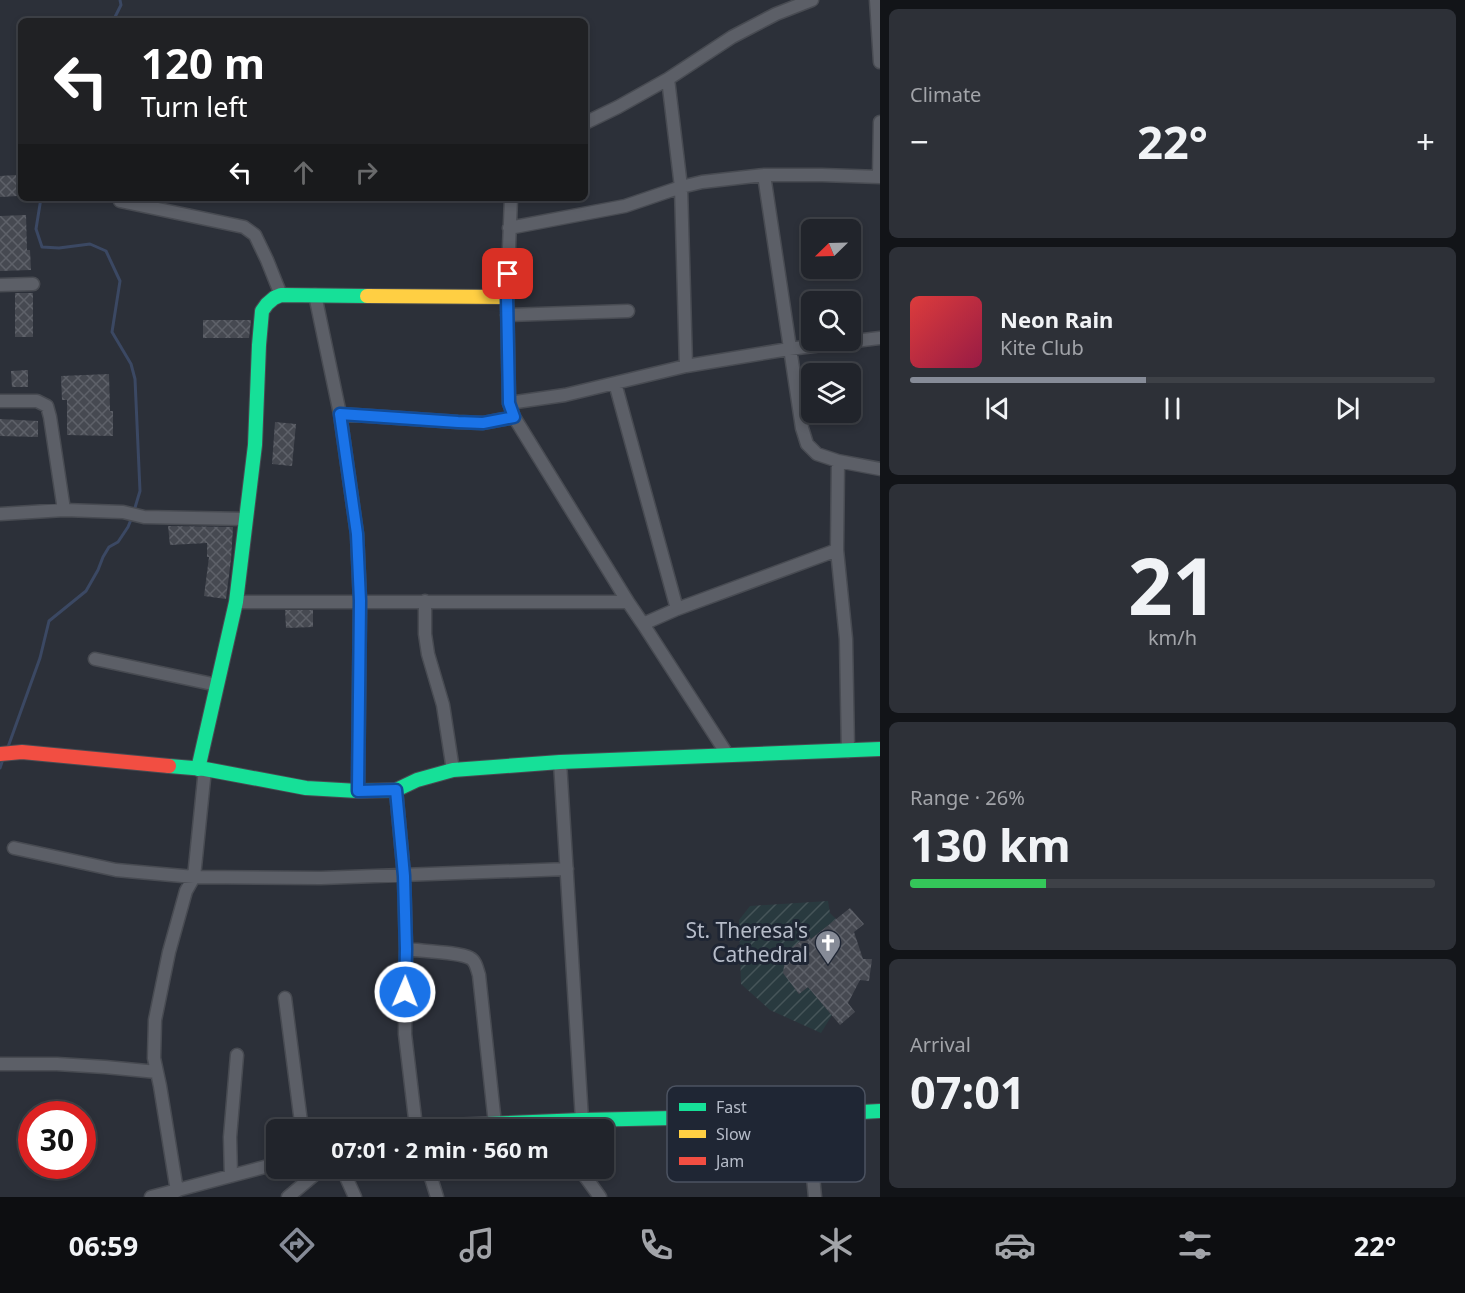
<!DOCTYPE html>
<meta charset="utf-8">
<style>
body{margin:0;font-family:"Noto Sans",sans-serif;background:#2d3037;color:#f1f3f6;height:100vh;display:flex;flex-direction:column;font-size:22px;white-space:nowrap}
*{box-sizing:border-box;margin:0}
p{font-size:20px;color:#a2a4a9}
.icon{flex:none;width:33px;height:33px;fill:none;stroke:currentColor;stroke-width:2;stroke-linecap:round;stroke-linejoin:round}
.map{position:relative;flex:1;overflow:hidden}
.sheet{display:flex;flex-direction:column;gap:9px;padding:9px;background:#121418;width:585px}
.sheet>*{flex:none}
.guide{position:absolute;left:18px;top:18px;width:570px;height:183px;border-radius:9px;box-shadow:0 3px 9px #0003,0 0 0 2px #3e4147;background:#202124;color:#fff;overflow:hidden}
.needle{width:39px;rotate:247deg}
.controls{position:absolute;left:801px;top:219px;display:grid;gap:12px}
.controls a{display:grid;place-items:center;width:60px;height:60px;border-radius:9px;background:#21242b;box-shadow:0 3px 9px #0003,0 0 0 2px #3e4147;font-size:30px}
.speed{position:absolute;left:18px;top:1101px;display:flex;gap:12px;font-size:30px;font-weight:700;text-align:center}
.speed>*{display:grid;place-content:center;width:78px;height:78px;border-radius:50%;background:#21242b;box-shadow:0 3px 9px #0003,0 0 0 2px #3e4147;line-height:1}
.speed .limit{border:9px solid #d22;background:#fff;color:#111}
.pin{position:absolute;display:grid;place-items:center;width:51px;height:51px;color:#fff;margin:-26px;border-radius:12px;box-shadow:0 3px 9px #0006}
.me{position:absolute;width:66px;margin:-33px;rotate:1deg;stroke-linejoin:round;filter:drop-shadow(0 0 4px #0008)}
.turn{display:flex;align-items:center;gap:21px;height:126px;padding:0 24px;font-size:27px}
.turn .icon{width:78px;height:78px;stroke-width:2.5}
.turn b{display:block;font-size:42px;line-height:51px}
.lanes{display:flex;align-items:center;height:57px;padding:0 24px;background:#0003;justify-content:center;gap:30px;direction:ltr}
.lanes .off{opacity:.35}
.big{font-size:45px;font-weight:700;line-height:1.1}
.sheet .card{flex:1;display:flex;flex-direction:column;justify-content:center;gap:9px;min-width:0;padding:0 21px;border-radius:9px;background:#2d3037}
.sheet .dial{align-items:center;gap:0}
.dial b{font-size:78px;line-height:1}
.song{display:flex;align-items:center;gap:18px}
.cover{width:72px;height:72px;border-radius:9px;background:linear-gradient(135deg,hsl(0 70% 55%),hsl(340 70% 35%))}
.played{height:6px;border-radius:3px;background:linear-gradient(90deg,#868b97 45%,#3e4147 45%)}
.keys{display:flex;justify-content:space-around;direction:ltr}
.heat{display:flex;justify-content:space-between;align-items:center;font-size:33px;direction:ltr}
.charge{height:9px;border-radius:4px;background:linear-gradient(90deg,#34c759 26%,#3e4147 0)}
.trip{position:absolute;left:266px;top:1119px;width:348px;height:60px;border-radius:9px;background:#21242b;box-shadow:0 3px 9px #0003,0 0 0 2px #3e4147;font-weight:700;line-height:60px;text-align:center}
.tabs{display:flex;height:96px;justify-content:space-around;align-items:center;background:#0d0e11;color:#a2a4a9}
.tabs .icon{width:42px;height:42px}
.tabs .active{color:#868b97}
.tabs b{font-size:27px;color:#f1f3f6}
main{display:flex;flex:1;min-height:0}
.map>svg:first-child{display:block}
</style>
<main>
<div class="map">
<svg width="880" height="1197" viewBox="0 0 880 1197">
<defs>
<pattern id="garden-furrows" width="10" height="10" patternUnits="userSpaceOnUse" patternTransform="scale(1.5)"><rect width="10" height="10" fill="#293a3f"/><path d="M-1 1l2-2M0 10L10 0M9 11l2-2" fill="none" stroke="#465559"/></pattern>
<pattern id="building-cross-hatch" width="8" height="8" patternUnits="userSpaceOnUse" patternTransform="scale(1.5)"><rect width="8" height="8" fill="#464951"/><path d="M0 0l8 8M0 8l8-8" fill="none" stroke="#5e6169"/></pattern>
</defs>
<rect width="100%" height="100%" fill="#2c3039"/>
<path fill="url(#garden-furrows)" d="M828 901 830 913 836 919 811 939 808 935 786 953 784 973 799 994 808 987 832 1015 821 1033 770 1010 741 984 739 920 750 906Z"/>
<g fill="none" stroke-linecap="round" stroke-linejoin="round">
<path stroke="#3b4863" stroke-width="3" d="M113 21 121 5 120 0
M41 198 36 229 42 247 59 248 90 244 106 251 120 281 112 332 131 364 135 379 140 491 134 511
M8 747 40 658 49 621 86 591 98 570 103 557 109 547 118 542 128 527 132 517
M0 768 3 759"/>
</g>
<path fill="url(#building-cross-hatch)" d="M16 175 18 196 0 197V176Z
M26 215 27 250H30L31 270 0 271V216Z
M15 293H33V337H15Z
M203 320H251L249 338H203Z
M28 370V387H12L11 371Z
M109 374 110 411H113V436L67 435V400H62L61 376Z
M0 419 38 421V437L0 436Z
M275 422 296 424 292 466 272 464Z
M168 526 233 527 231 559 226 599 204 596 209 557H207V543L170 545Z
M285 610H313V627L286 628Z
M850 908 864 924 854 932 863 959H872L869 981 860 980 848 1003 855 1012 840 1025 808 987 799 994 783 973 786 953 808 935 811 939Z"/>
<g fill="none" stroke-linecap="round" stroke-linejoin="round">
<defs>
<path id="street" d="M876 0 880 62
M668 79 681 187 686 366
M585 123 618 107 668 79 732 37 776 14 812 0
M764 175 802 428 807 444 817 454 838 461 837 550
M879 177 880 122
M511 198 507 297 509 403 514 417 628 602 643 624 727 754
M120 201 244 227 255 235 267 260 281 295
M509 228 625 206 681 187 702 182 764 175H822L880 177
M0 285 33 284
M315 295 340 414 357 534 360 601 358 791
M507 315 628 311
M615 383 677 609
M0 401H37L47 406 50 417 64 510
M509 403 565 395 686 366 789 349 880 338
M340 414 458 422 483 423 514 417
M838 461 880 469
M0 514 64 510 123 512 144 517 245 519
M425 601V634L428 654 443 705 453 770
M236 602H628
M643 624 677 609 837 550 846 639 848 751
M95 659 217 685
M560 762 582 1120
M396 790 404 876 406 949 405 1034 416 1127
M14 848 116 870 194 877 321 878 567 869
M406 949C420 951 460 952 470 958 476 961 477 969 479 975L495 1124
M285 998 302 1130
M0 1064H57L105 1067 157 1072
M807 1115 815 1197
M342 1168 355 1197
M428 1168 437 1197
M579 1168 600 1197
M231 1176 230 1137 237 1055
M177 1191 160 1086 154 1058 155 1020 169 952 186 891 194 877 205 769
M151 1197 276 1164
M288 1197 313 1176 320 1168"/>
<path id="fast" d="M169 766 205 769 306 788 358 791 396 790 417 780 453 770 560 762 880 749
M198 769 236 602 255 445 259 345 262 311 267 304 274 298 281 295 367 296
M406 1130 416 1127 582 1120 807 1115 880 1111"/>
<path id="slow" d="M367 296 507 297"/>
<path id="jam" d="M0 754 22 752 169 766"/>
</defs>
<use href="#street" stroke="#484b52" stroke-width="15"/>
<use href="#fast" stroke="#484b52" stroke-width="16"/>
<use href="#slow" stroke="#484b52" stroke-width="16"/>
<use href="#jam" stroke="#484b52" stroke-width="16"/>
<use href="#street" stroke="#5c5f67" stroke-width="12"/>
<use href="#fast" stroke="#16e098" stroke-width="14"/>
<use href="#slow" stroke="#ffcf43" stroke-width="14"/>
<use href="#jam" stroke="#f24e42" stroke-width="14"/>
</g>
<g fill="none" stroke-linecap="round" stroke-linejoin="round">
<defs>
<path id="route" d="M405 992 406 949 404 876 396 790 358 791 360 601 357 534 340 414 458 422 483 423 514 417 509 403 507 297 508 274"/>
</defs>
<use href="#route" stroke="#114b97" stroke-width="15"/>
<use href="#route" stroke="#1a73e8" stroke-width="10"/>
</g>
<defs>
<symbol id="church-pin" viewBox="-11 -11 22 30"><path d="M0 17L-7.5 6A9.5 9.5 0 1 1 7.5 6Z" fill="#868b97" stroke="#1f2634"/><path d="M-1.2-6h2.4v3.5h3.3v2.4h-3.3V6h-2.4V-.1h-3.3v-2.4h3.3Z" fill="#fff"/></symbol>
</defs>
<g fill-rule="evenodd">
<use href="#church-pin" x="813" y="928" width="30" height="40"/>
</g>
<g text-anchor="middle" stroke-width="6" stroke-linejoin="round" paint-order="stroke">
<g font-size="21" fill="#b6bcc9" stroke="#1f2634" text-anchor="end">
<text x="808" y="938">St. Theresa's<tspan x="808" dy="24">Cathedral</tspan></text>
</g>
</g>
<rect x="667" y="1086" width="198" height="96" rx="9" fill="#1f2634" stroke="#4c5361" stroke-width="1.5"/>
<rect x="679" y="1103" width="27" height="8" fill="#16e098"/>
<rect x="679" y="1130" width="27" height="8" fill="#ffcf43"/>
<rect x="679" y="1157" width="27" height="8" fill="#f24e42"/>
<g font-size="16" fill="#b6bcc9">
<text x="716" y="1113">Fast</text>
<text x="716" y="1140">Slow</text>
<text x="716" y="1167">Jam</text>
</g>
</svg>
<div class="controls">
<a><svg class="needle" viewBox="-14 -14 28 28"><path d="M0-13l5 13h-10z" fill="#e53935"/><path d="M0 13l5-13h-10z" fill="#a2a4a9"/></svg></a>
<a><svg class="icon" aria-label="search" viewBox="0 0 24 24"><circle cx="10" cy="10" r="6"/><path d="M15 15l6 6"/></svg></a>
<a><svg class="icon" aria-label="layers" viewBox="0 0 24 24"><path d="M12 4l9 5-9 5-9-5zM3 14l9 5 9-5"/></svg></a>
</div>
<div class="speed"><div class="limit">30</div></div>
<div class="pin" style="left:508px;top:274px;background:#d93025"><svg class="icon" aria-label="arrive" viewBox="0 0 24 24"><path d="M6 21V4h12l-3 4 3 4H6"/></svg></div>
<svg class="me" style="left:405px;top:992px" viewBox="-20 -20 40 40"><circle r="17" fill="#1a73e8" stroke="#fff" stroke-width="3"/><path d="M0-11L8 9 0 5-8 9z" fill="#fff"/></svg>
<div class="trip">07:01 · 2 min · 560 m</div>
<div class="guide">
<div class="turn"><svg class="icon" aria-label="left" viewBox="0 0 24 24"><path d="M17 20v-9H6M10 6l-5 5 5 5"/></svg><div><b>120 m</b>Turn left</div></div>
<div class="lanes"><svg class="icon" aria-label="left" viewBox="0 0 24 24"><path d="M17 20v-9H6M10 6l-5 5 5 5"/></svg><svg class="icon off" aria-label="ahead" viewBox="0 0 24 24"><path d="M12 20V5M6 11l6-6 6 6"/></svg><svg class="icon off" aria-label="right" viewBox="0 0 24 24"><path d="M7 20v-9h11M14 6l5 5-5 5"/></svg></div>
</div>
</div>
<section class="sheet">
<div class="card"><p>Climate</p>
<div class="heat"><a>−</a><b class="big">22°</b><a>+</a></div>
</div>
<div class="card">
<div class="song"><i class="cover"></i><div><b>Neon Rain</b><p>Kite Club</p></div></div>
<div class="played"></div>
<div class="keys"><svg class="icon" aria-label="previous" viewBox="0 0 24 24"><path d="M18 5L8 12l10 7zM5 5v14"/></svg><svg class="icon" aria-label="pause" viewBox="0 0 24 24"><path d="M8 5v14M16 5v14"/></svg><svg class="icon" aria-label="next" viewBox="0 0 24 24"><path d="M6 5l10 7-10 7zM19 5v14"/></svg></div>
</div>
<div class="card dial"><b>21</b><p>km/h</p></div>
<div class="card"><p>Range · 26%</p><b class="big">130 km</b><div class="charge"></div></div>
<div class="card"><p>Arrival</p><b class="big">07:01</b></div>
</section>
</main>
<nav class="tabs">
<b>06:59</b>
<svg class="icon active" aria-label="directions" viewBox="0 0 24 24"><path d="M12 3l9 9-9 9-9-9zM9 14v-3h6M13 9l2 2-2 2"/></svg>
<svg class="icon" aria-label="music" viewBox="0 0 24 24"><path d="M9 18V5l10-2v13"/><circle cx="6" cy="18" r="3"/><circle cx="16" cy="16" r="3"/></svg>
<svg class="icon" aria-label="phone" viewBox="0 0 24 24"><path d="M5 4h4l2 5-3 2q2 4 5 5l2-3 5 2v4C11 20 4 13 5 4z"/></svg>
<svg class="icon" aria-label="climate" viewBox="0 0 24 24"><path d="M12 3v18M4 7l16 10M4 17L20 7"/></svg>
<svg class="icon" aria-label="car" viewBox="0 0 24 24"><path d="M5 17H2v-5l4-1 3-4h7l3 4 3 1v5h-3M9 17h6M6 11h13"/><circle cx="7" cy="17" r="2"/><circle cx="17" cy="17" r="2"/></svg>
<svg class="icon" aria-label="filters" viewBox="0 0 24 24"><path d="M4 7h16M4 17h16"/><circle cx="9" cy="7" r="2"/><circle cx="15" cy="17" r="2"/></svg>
<b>22°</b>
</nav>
